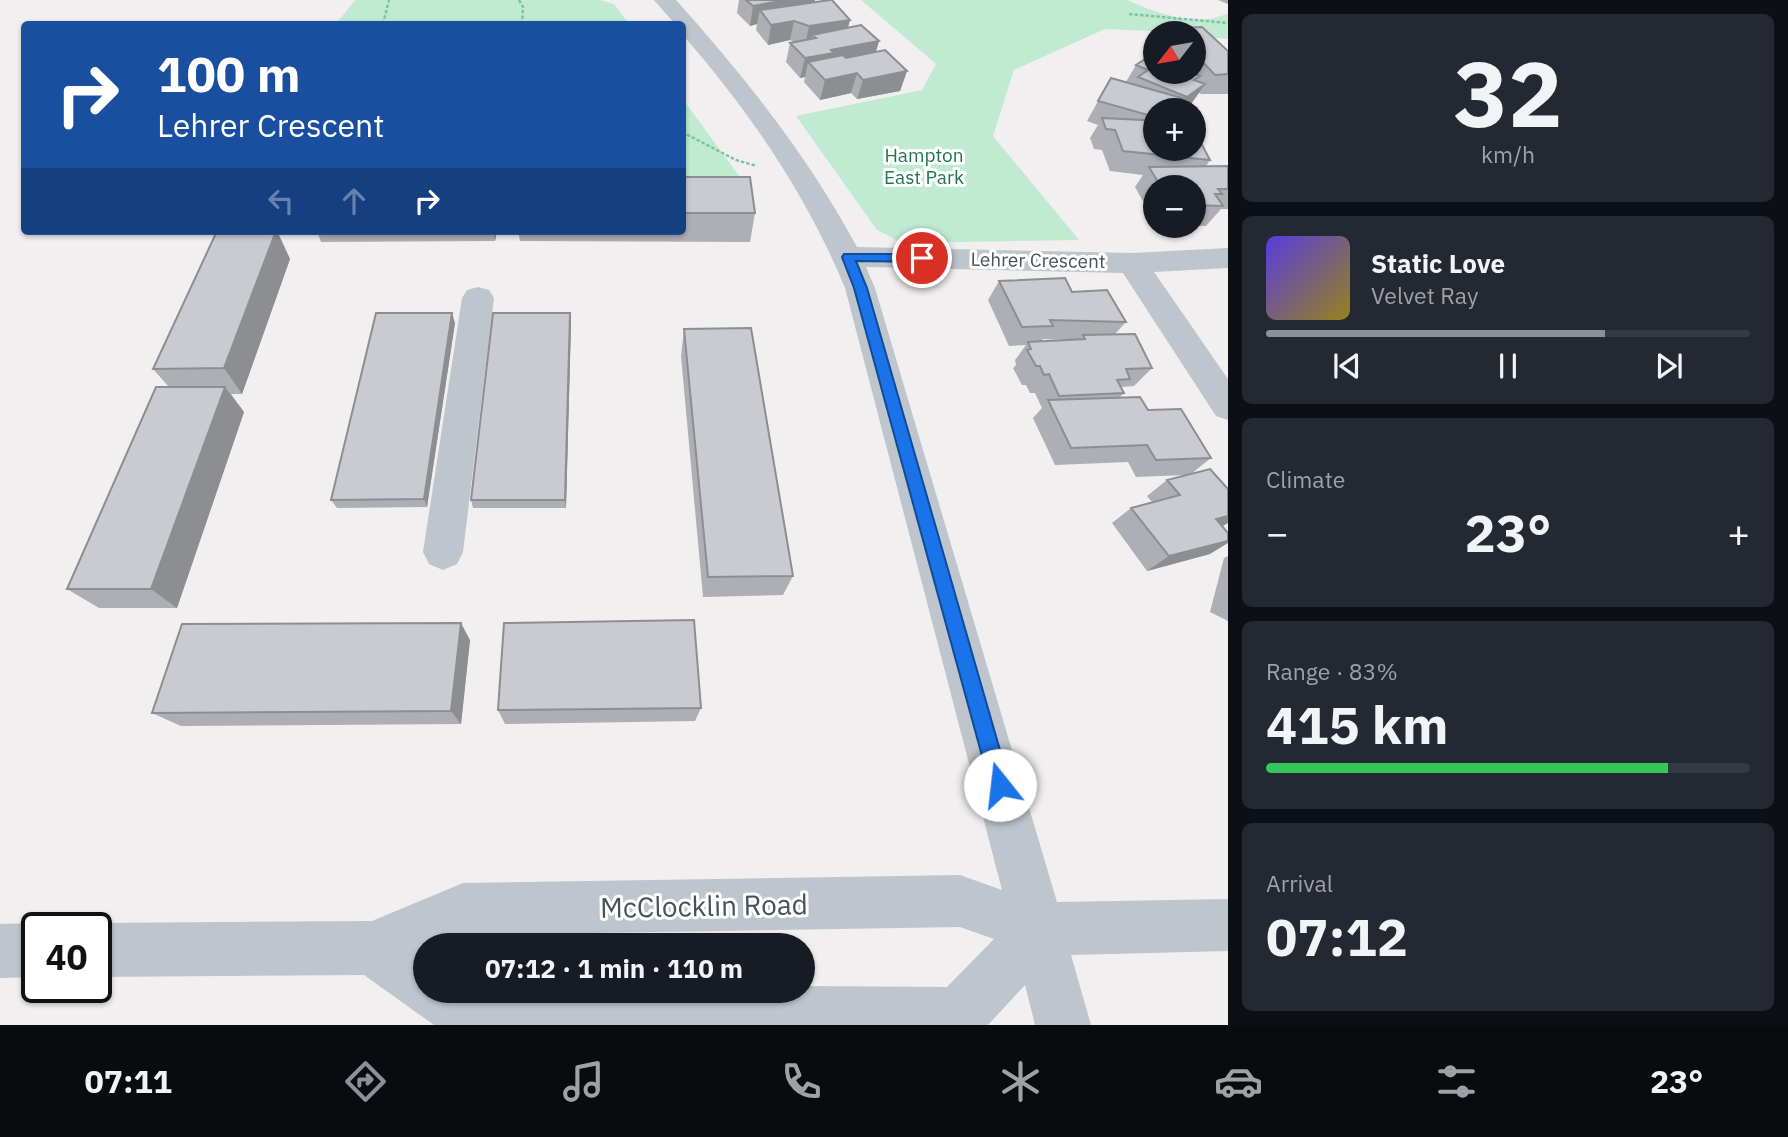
<!DOCTYPE html>
<meta charset="utf-8">
<style>
body{margin:0;font-family:"IBM Plex Sans",sans-serif;background:#242831;color:#f1f3f6;height:100vh;display:flex;flex-direction:column;font-size:26px;white-space:nowrap}
*{box-sizing:border-box;margin:0}
p{font-size:23px;color:#9ea1a6}
.icon{flex:none;width:38px;height:38px;fill:none;stroke:currentColor;stroke-width:2;stroke-linecap:round;stroke-linejoin:round}
.map{position:relative;flex:1;overflow:hidden}
.details{display:flex;flex-direction:column;gap:14px;padding:14px;background:#0d0f14;width:560px}
.details>*{flex:none}
.top-card{position:absolute;left:21px;top:21px;width:665px;height:214px;border-radius:7px;box-shadow:0 2px 5px #0004;background:#1a4fa0;color:#fff;overflow:hidden}
.needle{width:46px;rotate:239deg}
.tools{position:absolute;left:1143px;top:21px;display:grid;gap:14px}
.tools a{display:grid;place-items:center;width:63px;height:63px;border-radius:50%;background:#171b24;box-shadow:0 2px 5px #0004;font-size:35px}
.speed{position:absolute;left:21px;top:912px;display:flex;gap:14px;font-size:35px;font-weight:700;text-align:center}
.speed>*{display:grid;place-content:center;width:91px;height:91px;border-radius:50%;background:#171b24;box-shadow:0 2px 5px #0004;line-height:1}
.speed .limit{border:4px solid #111;border-radius:10px;background:#fff;color:#111}
.pin{position:absolute;display:grid;place-items:center;width:60px;height:60px;color:#fff;margin:-30px;border:4px solid #fff;border-radius:50%;box-shadow:0 2px 7px #0007}
.me{position:absolute;width:77px;margin:-38px;rotate:344deg;stroke-linejoin:round;filter:drop-shadow(0 0 5px #0008)}
.turn{display:flex;align-items:center;gap:24px;height:147px;padding:0 21px;font-size:32px}
.turn .icon{width:91px;height:91px;stroke-width:2.5}
.turn b{display:block;font-size:49px;line-height:60px}
.lanes{display:flex;align-items:center;height:66px;padding:0 21px;background:#0003;justify-content:center;gap:35px;direction:ltr}
.lanes .off{opacity:.35}
.big{font-size:52px;font-weight:800;line-height:1.1}
.details .card{flex:1;display:flex;flex-direction:column;justify-content:center;gap:10px;min-width:0;padding:0 24px;border-radius:10px;background:#242831}
.details .dial{align-items:center;gap:0}
.dial b{font-size:91px;line-height:1}
.song{display:flex;align-items:center;gap:21px}
.cover{width:84px;height:84px;border-radius:10px;background:linear-gradient(135deg,hsl(250 70% 55%),hsl(50 70% 35%))}
.played{height:7px;border-radius:4px;background:linear-gradient(90deg,#8c9099 70%,#363941 70%)}
.keys{display:flex;justify-content:space-around;direction:ltr}
.heat{display:flex;justify-content:space-between;align-items:center;font-size:38px;direction:ltr}
.charge{height:10px;border-radius:5px;background:linear-gradient(90deg,#34c759 83%,#363941 0)}
.trip{position:absolute;left:413px;top:933px;width:402px;height:70px;border-radius:35px;background:#171b24;box-shadow:0 2px 5px #0004;font-weight:800;line-height:70px;text-align:center}
.dock{display:flex;height:112px;justify-content:space-around;align-items:center;background:#090b0e;color:#9ea1a6}
.dock .icon{width:49px;height:49px}
.dock .current{color:#8c9099}
.dock b{font-size:32px;color:#f1f3f6}
main{display:flex;flex:1;min-height:0}
.map>svg:first-child{display:block}
</style>
<main>
<div class="map">
<svg width="1228" height="1025" viewBox="0 0 1228 1025">
<rect width="100%" height="100%" fill="#f1efef"/>
<path fill="#c1ead3" d="M355 0H600L614 4 629 24H336Z
M861 0H1127C1157 13 1197 29 1228 13V39L1194 36V33L1105 29 1014 70 993 136 1079 240 902 243 877 230 796 116 922 90 936 64Z
M682 98 742 180H683Z"/>
<g fill="none" stroke-linecap="round" stroke-linejoin="round">
<path stroke="#7cc5a4" stroke-width="2.5" stroke-dasharray="3.5 2" stroke-linecap="butt" d="M519 0 523 7 522 24
M1129 14 1228 23
M383 24 389 0
M682 132 736 160 757 166"/>
<path fill="#bec5cc" fill-rule="evenodd" d="M654 0H676C745 77 808 156 857 247L1132 253 1228 248V268L1154 272 1228 379V420L1216 416 1123 273 866 267 875 288 1057 902 1228 899V951L1071 955 1091 1025H1035L1025 985 988 1025H434L364 975 96 977V928H86L96 923 372 921 463 883 960 875 1002 890 845 288C806 193 749 111 682 34V24H675ZM960 927 994 939 947 987 803 986V990H425V945H441L464 935Z
M478 287 489 290 494 298 463 552 457 564 443 570 429 564 423 552 462 298 467 290Z
M37 923 47 928H37V977L0 978V924Z"/>
</g>
<path fill="#adafb4" fill-rule="evenodd" d="M739 0H815L814 2 848 28 879 41 876 52 907 71 900 91 857 99 851 93 820 100 804 82 805 77 800 78 786 62 790 43 794 42 790 40 768 45 756 30 757 24 750 26 737 13Z
M1218 0H1228V4Z
M1202 27 1228 51V94H1201L1199 93 1191 104 1187 107 1185 110H1155V149H1194V137H1198L1210 160 1206 166H1228V209H1221L1206 226H1189H1194V187H1155V223L1135 187 1143 175 1110 171 1102 150 1094 149 1090 138 1098 125 1087 121 1111 78 1126 82 1136 65 1151 55 1145 48 1157 29ZM1155 33H1194V72H1155Z
M682 177 755 213 750 242 520 241 518 231H682Z
M277 231 290 259 242 394H231L244 412 177 608H99L67 589 169 387 153 369Z
M317 231H497L495 241 321 242Z
M999 281 1072 292 1126 322 1115 334 1152 368 1134 386 1122 387 1121 388 1124 393 1119 398 1148 410 1211 458 1191 474 1223 526 1210 554 1147 571 1112 523 1131 508 1152 502 1147 496 1167 480 1185 475 1136 477 1128 462 1055 465 1033 418 1042 408 1035 393H1030L1026 385H1022L1013 368 1016 365 1015 360 1026 345 1009 346 988 300ZM1043 339 1072 340 1042 341Z
M570 313 571 323 566 508H473L471 500Z
M455 323 427 507 337 508 331 500Z
M684 329 793 576 783 595 703 597 681 356Z
M1228 556V621L1210 612 1224 558Z
M470 640 461 724 181 726 152 713Z
M701 708 695 721 505 724 498 710Z"/>
<path fill="#8d8e92" d="M786 0H815L812 14 760 10 757 24 750 26 753 6Z
M850 20 845 40 816 38 812 35 810 45 805 46 809 26Z
M794 21 790 40 768 45 771 25Z
M879 41 873 61 808 62 805 77 800 78 805 58 831 50Z
M907 71 900 91 857 99 863 80Z
M857 73 851 93 820 100 825 80Z
M1205 84 1191 104 1183 110H1178L1187 97Z
M277 231 290 259 242 394 224 368Z
M493 231H497L495 241Z
M452 313 455 323 427 507 424 499Z
M570 313 571 323 566 508 565 500Z
M225 387 244 412 177 608 151 589Z
M1228 516V523L1223 526 1216 519Z
M1228 541V543L1210 554 1147 571 1169 556Z
M461 623 470 640 461 724 451 711Z"/>
<path fill="#c9cbd1" stroke="#8d8e92" stroke-width="2" d="M746 0H786L753 6Z
M830 0H832L850 20 809 26 794 21 771 25 760 10Z
M861 25 879 41 831 50 834 53 805 58 790 43 816 38 812 35Z
M1202 27 1228 51V74L1215 75 1201 60 1194 61V33H1162L1157 29Z
M885 50 907 71 863 80 857 73 825 80 808 62 843 55 846 58Z
M1154 53 1155 54V72H1191L1200 76 1194 80 1205 84 1187 97 1138 77 1148 70 1136 65Z
M1111 78 1189 100 1185 110 1159 109 1155 110V117L1098 101Z
M1102 118 1143 120 1155 122V149H1194V137H1198L1210 160 1123 151 1115 130 1106 129Z
M1228 166V189H1218L1222 194H1215L1223 206 1194 205V187H1161L1149 167Z
M682 177H750L755 213H682Z
M217 231H276L224 368 153 369Z
M1065 278 1072 292 1107 290 1126 322 1050 320 1053 326 1022 327 999 281Z
M376 313H452L424 499 331 500Z
M493 313H570L565 500H471Z
M751 328 793 576 708 577 684 329Z
M1135 334 1152 368 1126 369 1130 379 1117 380 1124 393 1059 396 1049 374 1044 375 1040 366H1036L1027 350 1031 349 1028 342 1085 339 1083 335Z
M156 387H225L151 589H67Z
M1140 397 1148 410 1181 409 1211 458 1156 460 1147 445 1071 448 1048 400Z
M1210 469 1228 489V516L1216 519 1228 533V541L1169 556 1131 508 1180 495 1167 480Z
M694 620 701 708 498 710 504 623Z
M461 623 451 711 152 713 182 624Z"/>
<path fill="#1a73e8" stroke="#114b97" stroke-width="2" d="M844 254H922L928 258 922 262 856 261 867 288 1010 785 1007 792 1000 795 993 792 990 785 854 288 842 257Z"/>
<g text-anchor="middle" stroke-width="6" stroke-linejoin="round" paint-order="stroke">
<g font-size="19" fill="#20754d" stroke="#fff">
<text x="924" y="162">Hampton<tspan x="924" dy="22">East Park</tspan></text>
</g>
<g font-size="19" fill="#48515a" stroke="#fff">
<text transform="translate(1038 260) rotate(1)" y="7">Lehrer Crescent</text>
</g>
<g font-size="28" fill="#48515a" stroke="#fff">
<text transform="translate(704 906) rotate(-1)" y="10">McClocklin Road</text>
</g>
</g>
</svg>
<div class="tools">
<a><svg class="needle" viewBox="-14 -14 28 28"><path d="M0-13l5 13h-10z" fill="#e53935"/><path d="M0 13l5-13h-10z" fill="#9ea1a6"/></svg></a>
<a>+</a>
<a>−</a>
</div>
<div class="speed"><div class="limit">40</div></div>
<div class="pin" style="left:922px;top:258px;background:#d93025"><svg class="icon" aria-label="arrive" viewBox="0 0 24 24"><path d="M6 21V4h12l-3 4 3 4H6"/></svg></div>
<svg class="me" style="left:1000px;top:785px" viewBox="-20 -20 40 40"><circle r="19" fill="#fff"/><path d="M0-13L10 11 0 6-10 11z" fill="#1a73e8"/></svg>
<div class="trip">07:12 · 1 min · 110 m</div>
<div class="top-card">
<div class="turn"><svg class="icon" aria-label="right" viewBox="0 0 24 24"><path d="M7 20v-9h11M14 6l5 5-5 5"/></svg><div><b>100 m</b>Lehrer Crescent</div></div>
<div class="lanes"><svg class="icon off" aria-label="left" viewBox="0 0 24 24"><path d="M17 20v-9H6M10 6l-5 5 5 5"/></svg><svg class="icon off" aria-label="ahead" viewBox="0 0 24 24"><path d="M12 20V5M6 11l6-6 6 6"/></svg><svg class="icon" aria-label="right" viewBox="0 0 24 24"><path d="M7 20v-9h11M14 6l5 5-5 5"/></svg></div>
</div>
</div>
<section class="details">
<div class="card dial"><b>32</b><p>km/h</p></div>
<div class="card">
<div class="song"><i class="cover"></i><div><b>Static Love</b><p>Velvet Ray</p></div></div>
<div class="played"></div>
<div class="keys"><svg class="icon" aria-label="previous" viewBox="0 0 24 24"><path d="M18 5L8 12l10 7zM5 5v14"/></svg><svg class="icon" aria-label="pause" viewBox="0 0 24 24"><path d="M8 5v14M16 5v14"/></svg><svg class="icon" aria-label="next" viewBox="0 0 24 24"><path d="M6 5l10 7-10 7zM19 5v14"/></svg></div>
</div>
<div class="card"><p>Climate</p>
<div class="heat"><a>−</a><b class="big">23°</b><a>+</a></div>
</div>
<div class="card"><p>Range · 83%</p><b class="big">415 km</b><div class="charge"></div></div>
<div class="card"><p>Arrival</p><b class="big">07:12</b></div>
</section>
</main>
<nav class="dock">
<b>07:11</b>
<svg class="icon current" aria-label="directions" viewBox="0 0 24 24"><path d="M12 3l9 9-9 9-9-9zM9 14v-3h6M13 9l2 2-2 2"/></svg>
<svg class="icon" aria-label="music" viewBox="0 0 24 24"><path d="M9 18V5l10-2v13"/><circle cx="6" cy="18" r="3"/><circle cx="16" cy="16" r="3"/></svg>
<svg class="icon" aria-label="phone" viewBox="0 0 24 24"><path d="M5 4h4l2 5-3 2q2 4 5 5l2-3 5 2v4C11 20 4 13 5 4z"/></svg>
<svg class="icon" aria-label="climate" viewBox="0 0 24 24"><path d="M12 3v18M4 7l16 10M4 17L20 7"/></svg>
<svg class="icon" aria-label="car" viewBox="0 0 24 24"><path d="M5 17H2v-5l4-1 3-4h7l3 4 3 1v5h-3M9 17h6M6 11h13"/><circle cx="7" cy="17" r="2"/><circle cx="17" cy="17" r="2"/></svg>
<svg class="icon" aria-label="filters" viewBox="0 0 24 24"><path d="M4 7h16M4 17h16"/><circle cx="9" cy="7" r="2"/><circle cx="15" cy="17" r="2"/></svg>
<b>23°</b>
</nav>
